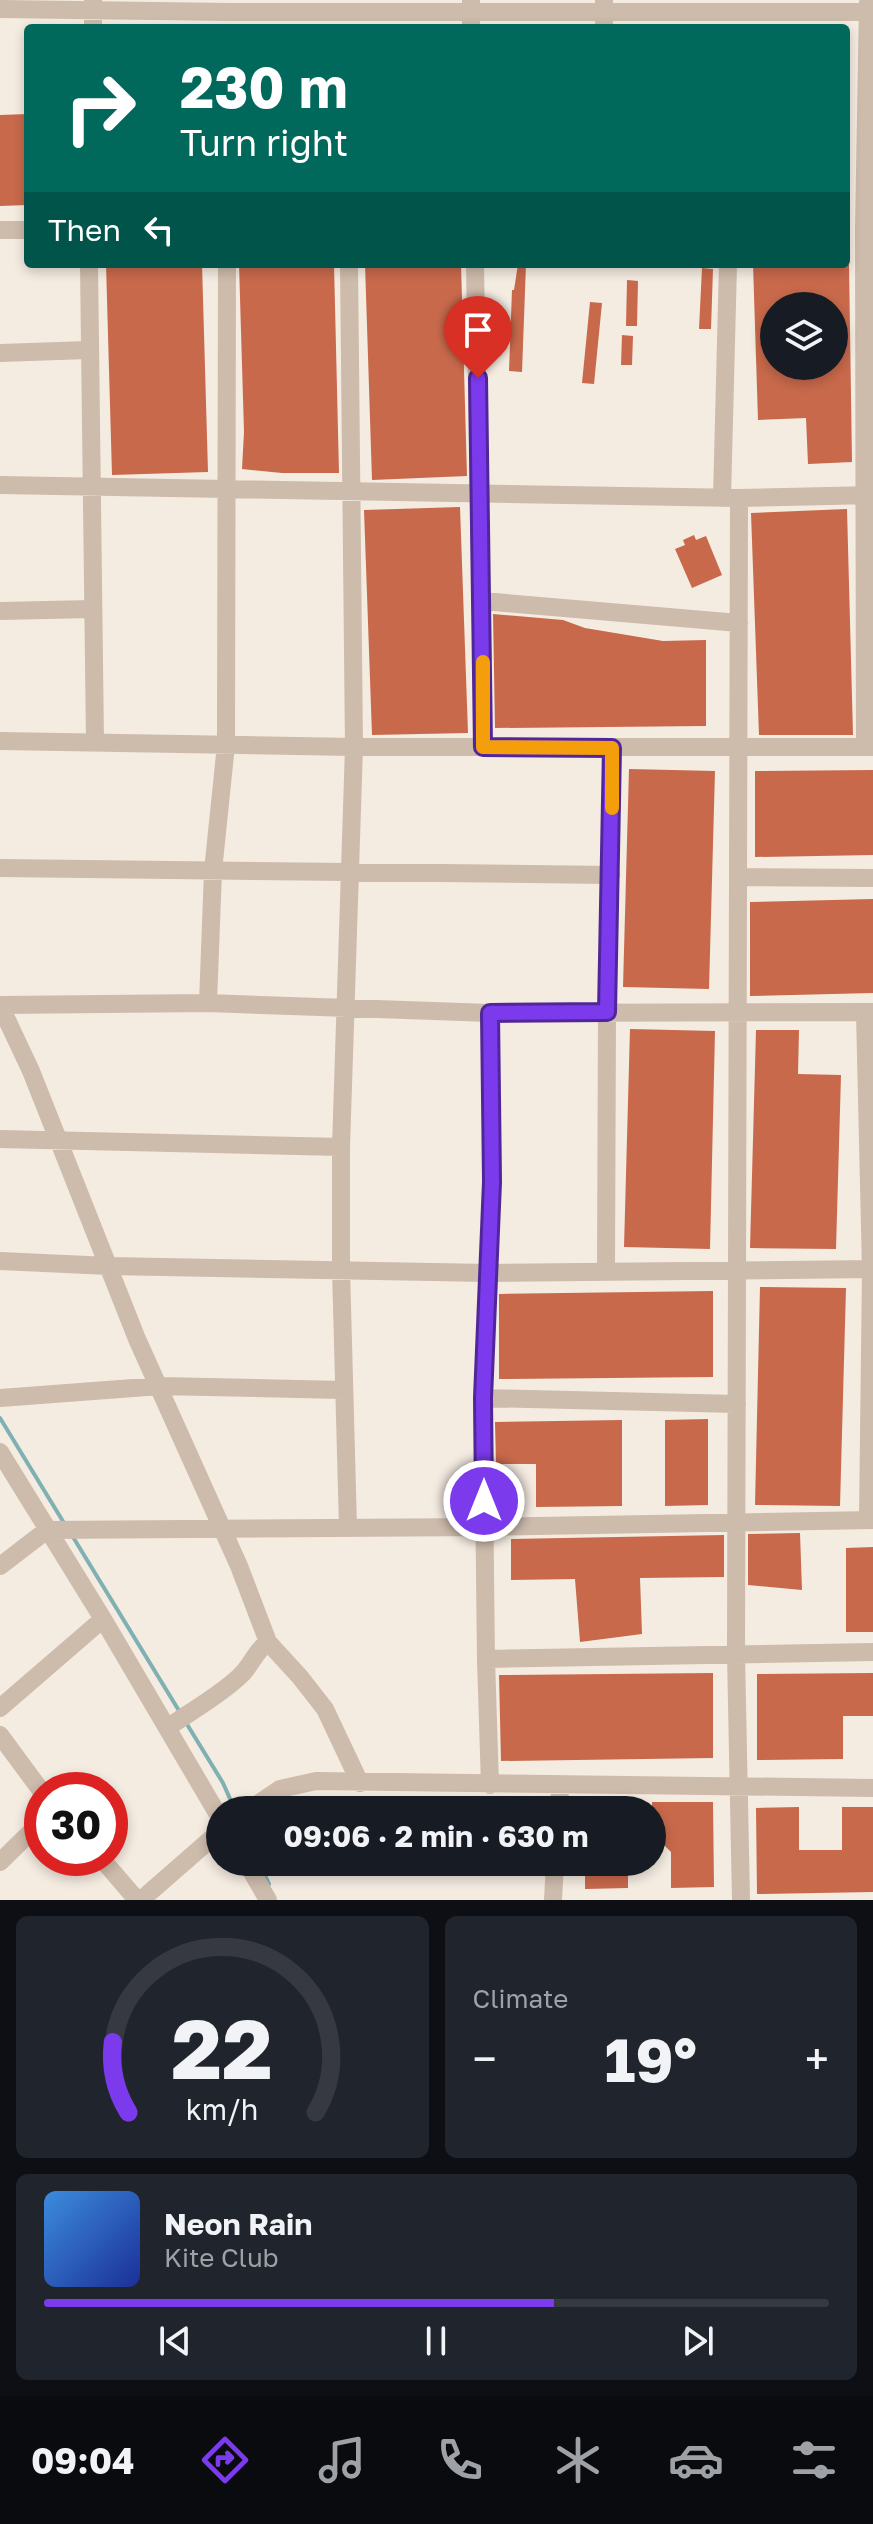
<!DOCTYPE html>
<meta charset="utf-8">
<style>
body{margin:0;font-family:"Golos Text",sans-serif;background:#20242c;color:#f1f3f6;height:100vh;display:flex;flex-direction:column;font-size:30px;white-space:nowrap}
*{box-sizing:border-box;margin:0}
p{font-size:26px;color:#9ea1a6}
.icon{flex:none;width:44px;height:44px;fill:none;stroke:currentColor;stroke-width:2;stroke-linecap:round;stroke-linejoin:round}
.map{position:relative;height:1900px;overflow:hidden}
.details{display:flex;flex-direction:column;gap:16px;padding:16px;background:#0d0f14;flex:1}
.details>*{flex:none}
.banner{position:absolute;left:24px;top:24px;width:826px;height:244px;border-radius:8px;box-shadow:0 4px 12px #0003;background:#00695c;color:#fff;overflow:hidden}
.buttons{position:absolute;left:760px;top:292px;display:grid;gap:16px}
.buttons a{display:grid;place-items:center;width:88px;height:88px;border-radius:50%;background:#171b24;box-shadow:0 4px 12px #0003;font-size:40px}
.speed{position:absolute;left:24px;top:1772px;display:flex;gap:16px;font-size:40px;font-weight:700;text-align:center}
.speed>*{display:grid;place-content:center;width:104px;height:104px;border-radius:50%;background:#171b24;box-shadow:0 4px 12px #0003;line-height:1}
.speed .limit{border:12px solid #d22;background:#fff;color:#111}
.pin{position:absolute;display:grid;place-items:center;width:68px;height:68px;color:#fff;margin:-82px -34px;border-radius:50% 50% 50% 0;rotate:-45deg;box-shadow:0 0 8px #0007}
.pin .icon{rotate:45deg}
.me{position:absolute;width:88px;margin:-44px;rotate:0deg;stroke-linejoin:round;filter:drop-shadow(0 0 6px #0008)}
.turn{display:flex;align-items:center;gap:28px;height:168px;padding:0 24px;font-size:36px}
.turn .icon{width:104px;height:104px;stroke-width:2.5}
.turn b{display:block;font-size:56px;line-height:68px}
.then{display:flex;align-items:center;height:76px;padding:0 24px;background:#0003;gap:16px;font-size:30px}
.big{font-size:60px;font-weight:700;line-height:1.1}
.details .tile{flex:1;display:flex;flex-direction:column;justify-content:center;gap:12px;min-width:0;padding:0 28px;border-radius:12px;background:#20242c}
.details .dial{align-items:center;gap:0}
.dial svg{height:208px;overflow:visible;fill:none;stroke:#363941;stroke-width:7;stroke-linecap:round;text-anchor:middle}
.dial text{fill:#f1f3f6;stroke:none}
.song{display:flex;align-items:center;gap:24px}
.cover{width:96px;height:96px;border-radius:12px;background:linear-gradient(135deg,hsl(210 70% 55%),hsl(230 70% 35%))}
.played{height:8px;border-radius:4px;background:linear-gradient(90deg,#7c3aed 65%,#363941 65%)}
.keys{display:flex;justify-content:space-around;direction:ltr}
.heat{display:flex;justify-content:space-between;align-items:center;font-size:44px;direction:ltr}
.details .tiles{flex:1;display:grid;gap:16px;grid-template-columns:1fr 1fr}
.tile:last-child{grid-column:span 2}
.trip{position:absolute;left:206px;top:1796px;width:460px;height:80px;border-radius:40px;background:#171b24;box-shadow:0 4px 12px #0003;font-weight:700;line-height:80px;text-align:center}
.tab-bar{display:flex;height:128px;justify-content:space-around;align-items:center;background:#090b0e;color:#9ea1a6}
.tab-bar .icon{width:56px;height:56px}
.tab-bar .on{color:#7c3aed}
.tab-bar b{font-size:36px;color:#f1f3f6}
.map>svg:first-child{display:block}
</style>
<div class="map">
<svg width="873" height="1900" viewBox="0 0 873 1900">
<rect width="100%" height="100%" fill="#f4ebe1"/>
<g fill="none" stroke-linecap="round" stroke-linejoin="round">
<path stroke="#7fb0b2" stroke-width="4" d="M0 1418 64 1523
M73 1537 181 1714
M185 1721 223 1783 235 1810
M259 1862 269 1884"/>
</g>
<path fill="#c8694b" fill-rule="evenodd" d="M28 114V205L0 206V115Z
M106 264H202L208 472 112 475Z
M239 264H334L339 473H282L242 469 244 432Z
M365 264H461L467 476 372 480Z
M518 264H526L522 372 509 371 512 290H514Z
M753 264H849L852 462 808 464 806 418 758 420ZM774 306H834V366H774Z
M702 268 713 269 711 329H699Z
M627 280 638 281 637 326H626Z
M590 302 602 303 594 384 582 383Z
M622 335 633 336 632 365H621Z
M460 507 468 733 372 735 364 510Z
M847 509 853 735H759L751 513Z
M694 535 696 540 706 536 722 575 692 588 675 549 685 545 683 540Z
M493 614 563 620 585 628 663 641 706 640V726L495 728Z
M629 769 715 771 709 989 623 987Z
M873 770V855L755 857V771Z
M873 899V993L750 996V902Z
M630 1029 715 1031 710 1249 624 1247Z
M756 1030H799L798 1074 841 1075 836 1249 750 1248Z
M760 1287 846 1288 840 1506 755 1505Z
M713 1291V1377L499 1379V1294Z
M708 1419V1505L665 1506V1420Z
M622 1420V1506L536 1507V1464H496L495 1422Z
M800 1533 802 1590 748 1585V1534Z
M724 1535V1577L640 1578 642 1634 580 1642 575 1579 511 1580V1539Z
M873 1547V1632H846V1548Z
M713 1673V1758L501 1761 499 1675Z
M873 1673V1716H843V1759L757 1760V1674Z
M652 1802H713L714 1887 671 1888V1852L664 1845H652Z
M799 1807V1850H842V1807H873V1892L757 1894 756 1808Z
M585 1862H628V1888L585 1889Z"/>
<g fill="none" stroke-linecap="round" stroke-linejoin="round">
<path stroke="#cdbbac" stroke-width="18" d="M471 0V28
M0 9 231 12H873
M93 28V0
M604 28V0
M0 230H28
M89 264 95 741
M475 264 483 747
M0 353 88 350
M0 485 739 498 873 495
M722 498 728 264
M739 498 736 1654 741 1900
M482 601 739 623
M0 611 92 609
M0 741 354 747H873
M865 747 864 228 868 3
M0 868 611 875
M738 877 873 878
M208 1003 213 871 226 745 227 264
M0 1005 208 1003 490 1013 873 1012
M0 1005 31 1071 137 1339 239 1566 268 1642 300 1677 325 1709 360 1783
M490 1013 492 1182 483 1398 486 1659 490 1785
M865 1013 871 1269 868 1520
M0 1139 341 1147
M0 1261 109 1266 487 1273 873 1269
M606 1271 607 1012 612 748
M0 1398 160 1386 344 1390
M483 1398 737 1404
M0 1452 103 1619 220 1818
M348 1527 341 1269V1147L354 747 349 264
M0 1566 47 1530 484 1527 873 1520
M486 1659 873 1652
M0 1708 103 1619
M167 1728C191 1711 219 1696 240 1676 252 1665 255 1651 268 1642
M0 1735 42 1792
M249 1810 280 1789 316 1781 873 1788
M559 1810 560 1785
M101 1858 137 1900
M0 1862 42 1821
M246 1862 268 1900
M141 1900 220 1831
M553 1900 555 1862"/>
</g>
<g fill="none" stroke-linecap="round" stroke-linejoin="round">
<defs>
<path id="route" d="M478 378 483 747 612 748 607 1012 490 1013 492 1182 483 1398 484 1501"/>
</defs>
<use href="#route" stroke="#51269a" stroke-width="20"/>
<use href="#route" stroke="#7c3aed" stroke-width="14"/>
<path stroke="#f59e0b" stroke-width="14" d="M483 662V747L612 748V808"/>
</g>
</svg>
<div class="buttons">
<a><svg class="icon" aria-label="layers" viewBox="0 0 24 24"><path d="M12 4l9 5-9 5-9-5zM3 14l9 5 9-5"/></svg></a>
</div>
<div class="speed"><div class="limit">30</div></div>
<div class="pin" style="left:478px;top:378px;background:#d93025"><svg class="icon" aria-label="arrive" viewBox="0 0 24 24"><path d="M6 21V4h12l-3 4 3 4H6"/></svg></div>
<svg class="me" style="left:484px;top:1501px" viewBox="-20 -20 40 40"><circle r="17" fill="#7c3aed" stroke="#fff" stroke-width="3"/><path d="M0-11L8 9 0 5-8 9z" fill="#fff"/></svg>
<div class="trip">09:06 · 2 min · 630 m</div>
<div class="banner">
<div class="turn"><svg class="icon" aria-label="right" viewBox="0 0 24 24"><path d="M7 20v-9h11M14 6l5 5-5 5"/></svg><div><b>230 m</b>Turn right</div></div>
<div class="then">Then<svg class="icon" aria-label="left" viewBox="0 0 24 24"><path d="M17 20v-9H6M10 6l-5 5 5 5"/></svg></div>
</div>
</div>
<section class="details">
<div class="tiles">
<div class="tile dial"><svg viewBox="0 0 100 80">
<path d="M14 69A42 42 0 1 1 86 69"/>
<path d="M14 69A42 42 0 0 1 8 42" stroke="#7c3aed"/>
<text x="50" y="56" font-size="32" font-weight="700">22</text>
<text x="50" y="72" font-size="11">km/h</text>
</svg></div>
<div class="tile"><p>Climate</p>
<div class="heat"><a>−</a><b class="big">19°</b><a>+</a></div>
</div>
<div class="tile">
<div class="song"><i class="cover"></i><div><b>Neon Rain</b><p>Kite Club</p></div></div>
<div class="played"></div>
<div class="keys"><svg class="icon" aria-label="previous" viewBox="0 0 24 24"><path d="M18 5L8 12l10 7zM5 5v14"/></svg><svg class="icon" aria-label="pause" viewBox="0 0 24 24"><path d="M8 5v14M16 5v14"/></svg><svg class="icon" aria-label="next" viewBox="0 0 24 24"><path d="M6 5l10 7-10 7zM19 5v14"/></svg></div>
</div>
</div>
</section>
<nav class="tab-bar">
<b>09:04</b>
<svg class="icon on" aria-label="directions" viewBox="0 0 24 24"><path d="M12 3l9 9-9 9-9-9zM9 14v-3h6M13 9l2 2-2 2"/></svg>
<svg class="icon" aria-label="music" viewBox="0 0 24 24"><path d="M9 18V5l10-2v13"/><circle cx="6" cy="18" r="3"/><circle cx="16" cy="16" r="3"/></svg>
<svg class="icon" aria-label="phone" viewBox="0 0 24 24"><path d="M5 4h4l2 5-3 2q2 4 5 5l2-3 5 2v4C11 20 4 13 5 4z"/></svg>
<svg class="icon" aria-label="climate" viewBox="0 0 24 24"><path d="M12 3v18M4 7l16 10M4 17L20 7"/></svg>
<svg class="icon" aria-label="car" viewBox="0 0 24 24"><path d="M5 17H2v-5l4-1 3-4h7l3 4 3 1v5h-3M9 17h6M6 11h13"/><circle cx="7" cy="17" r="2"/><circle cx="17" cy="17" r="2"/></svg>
<svg class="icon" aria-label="filters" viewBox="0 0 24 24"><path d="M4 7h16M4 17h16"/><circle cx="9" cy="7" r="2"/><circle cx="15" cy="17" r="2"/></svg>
</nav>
